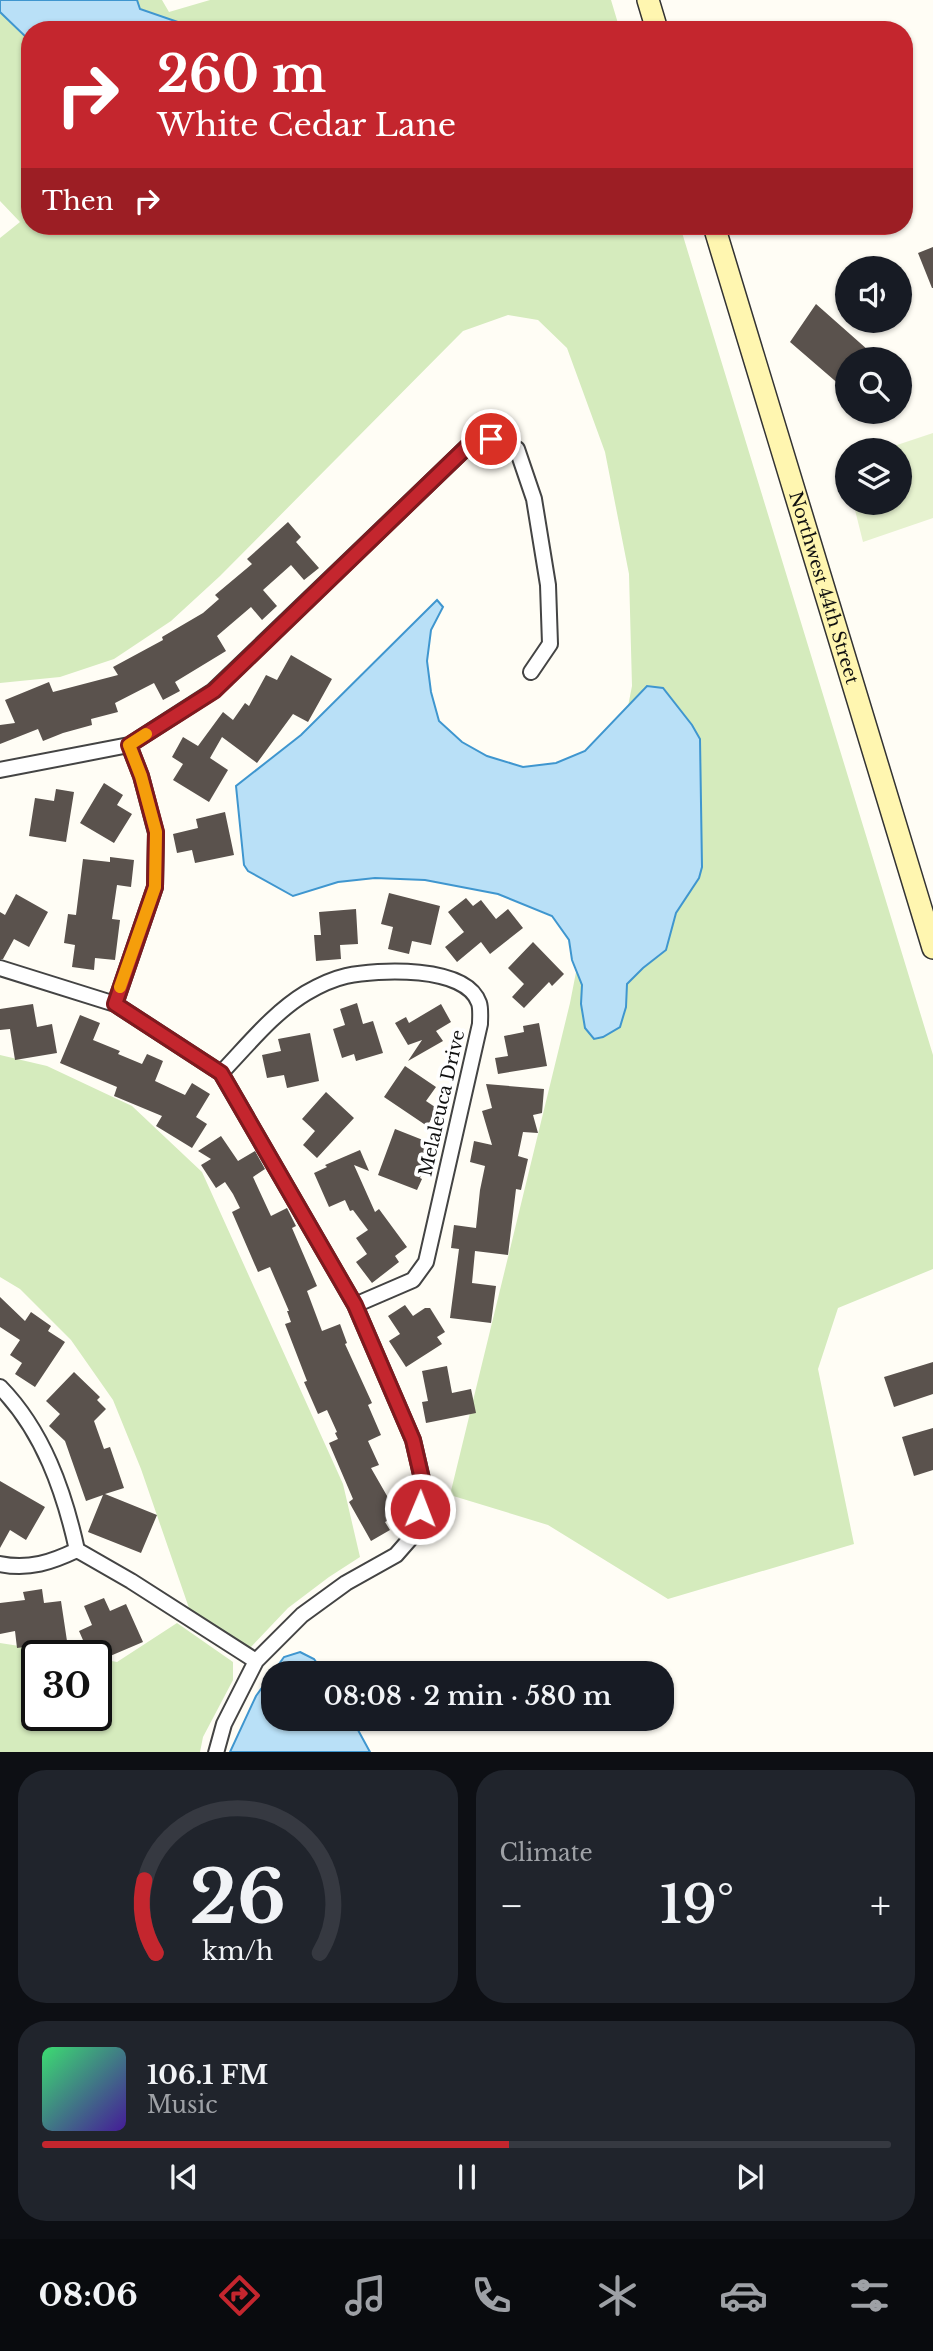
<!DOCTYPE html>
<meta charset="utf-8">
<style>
body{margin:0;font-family:"Libre Baskerville",serif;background:#20242c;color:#f1f3f6;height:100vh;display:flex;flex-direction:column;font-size:26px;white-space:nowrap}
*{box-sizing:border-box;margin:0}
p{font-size:23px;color:#9ea1a6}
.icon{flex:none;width:38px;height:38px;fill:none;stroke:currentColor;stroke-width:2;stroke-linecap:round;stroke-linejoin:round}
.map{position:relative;height:1752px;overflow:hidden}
.sheet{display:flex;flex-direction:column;gap:18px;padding:18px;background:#0d0f14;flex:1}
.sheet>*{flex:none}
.guide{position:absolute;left:21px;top:21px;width:892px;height:214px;border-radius:28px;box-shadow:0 2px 5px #0004;background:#c4262e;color:#fff;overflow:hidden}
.controls{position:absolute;left:835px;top:256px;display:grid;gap:14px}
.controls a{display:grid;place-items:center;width:77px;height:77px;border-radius:50%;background:#171b24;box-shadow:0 2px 5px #0004;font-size:35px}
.speed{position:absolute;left:21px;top:1640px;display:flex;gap:14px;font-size:35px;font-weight:700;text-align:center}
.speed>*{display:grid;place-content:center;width:91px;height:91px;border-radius:50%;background:#171b24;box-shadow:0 2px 5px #0004;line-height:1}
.speed .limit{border:4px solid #111;border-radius:10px;background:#fff;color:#111}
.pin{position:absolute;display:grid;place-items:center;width:60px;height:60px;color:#fff;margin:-30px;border:4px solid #fff;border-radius:50%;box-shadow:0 2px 7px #0007}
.me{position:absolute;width:77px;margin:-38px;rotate:1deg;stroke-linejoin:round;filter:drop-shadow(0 0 5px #0008)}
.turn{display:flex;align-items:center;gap:24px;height:147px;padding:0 21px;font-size:32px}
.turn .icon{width:91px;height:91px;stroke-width:2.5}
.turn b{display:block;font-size:49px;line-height:60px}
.then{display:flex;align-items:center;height:66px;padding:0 21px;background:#0003;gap:14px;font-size:26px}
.big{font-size:52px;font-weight:600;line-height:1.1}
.sheet .card{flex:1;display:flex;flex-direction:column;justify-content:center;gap:10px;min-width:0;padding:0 24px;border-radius:28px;background:#20242c}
.sheet .dial{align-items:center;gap:0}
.dial svg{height:182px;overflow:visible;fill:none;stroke:#363941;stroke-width:7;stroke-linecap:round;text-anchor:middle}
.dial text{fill:#f1f3f6;stroke:none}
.song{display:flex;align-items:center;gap:21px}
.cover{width:84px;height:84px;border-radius:10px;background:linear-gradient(135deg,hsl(140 70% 55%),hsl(260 70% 35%))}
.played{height:7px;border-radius:4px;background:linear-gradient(90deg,#c4262e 55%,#363941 55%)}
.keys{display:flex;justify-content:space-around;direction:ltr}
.heat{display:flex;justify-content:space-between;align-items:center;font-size:38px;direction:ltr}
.sheet .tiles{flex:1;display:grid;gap:18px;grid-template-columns:1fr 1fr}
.card:last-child{grid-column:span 2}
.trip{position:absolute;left:261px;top:1661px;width:413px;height:70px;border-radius:28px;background:#171b24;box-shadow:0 2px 5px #0004;font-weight:600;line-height:70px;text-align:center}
.menu{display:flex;height:112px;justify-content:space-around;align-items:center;background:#090b0e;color:#9ea1a6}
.menu .icon{width:49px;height:49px}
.menu .on{color:#c4262e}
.menu b{font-size:32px;color:#f1f3f6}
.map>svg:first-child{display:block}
</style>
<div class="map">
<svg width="933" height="1753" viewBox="0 0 933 1753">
<rect width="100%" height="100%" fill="#fffdf5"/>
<path fill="#d5ebbd" d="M0 0H162L169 12 210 0H611L620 30H30V226H680L933 1055V1269L838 1308 818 1369 854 1544 668 1599 548 1525 450 1495 570 1003 632 686 629 574 605 452 567 348 538 320 508 315 463 331 220 576 171 621 114 659 60 677 0 683V238L20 222 0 201Z
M0 1055 47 1066 132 1106 202 1172 343 1484 360 1557 329 1577 288 1608 250 1648 238 1646 189 1608 141 1469 113 1400 71 1340 20 1289 0 1277Z
M177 1623 233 1662V1680L203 1737 200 1752H0V1643L77 1655 37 1656V1715H96V1658L117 1662Z"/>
<path fill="#e6f2cf" d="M933 433V518L863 542 853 502H900V450H882Z"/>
<path fill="#b9e0f7" stroke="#3f96cf" stroke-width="2" d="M0 0H137L140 9 201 30H30V41L0 12Z
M437 600 443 607 431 630 427 661 431 692 439 721 462 742 487 756 523 767 556 763 585 751 647 686 663 688 692 725 700 739 702 867 699 878 676 913 666 950 643 968 627 984 626 1007 620 1027 603 1037 594 1039 585 1028 581 1004 582 985 572 960 569 940 552 916 498 894 425 880 375 878 338 882 293 896 248 871 244 865 236 786 301 735Z
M300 1652 314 1659 324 1673H273V1718L352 1719 370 1752H230L256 1696 284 1657Z"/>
<path fill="#5a524d" d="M933 247V288H932L918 253Z
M816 304 868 350 861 359H847V378L841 386 790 342Z
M288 522 301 537 296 542 319 568 304 580 291 565 263 590 277 606 262 620 251 607 217 636 226 651 175 682 180 691 163 700 154 683 115 703 118 712 91 719 92 725 63 733 43 741 38 729 0 744V725L15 723 5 700 49 682 53 692 118 675 113 667 163 640 162 637 203 613 219 599 215 595 252 564 247 559Z
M291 655 332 679 308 722 293 714 257 763 222 737 210 758 228 770 209 802 173 780 183 764 172 757 183 737 198 746 223 712 233 720 245 703 249 706 266 675 277 680Z
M104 783 123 795 117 805 132 814 114 843 80 823Z
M56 789 74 792 66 842 29 836 35 798 54 801Z
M225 812 234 855 195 863 192 850 177 853 173 834 198 828 196 819Z
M110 857 134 860 131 887 117 885 112 919 120 920 115 960 95 958 94 970 72 967 75 945 64 943 68 914 76 915 83 859 110 862Z
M389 893 440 906 431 945 412 941 409 954 388 949 393 927 381 924Z
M16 894 48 912 29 947 14 939 3 959H0V912L5 915Z
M466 898 473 906 481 900 496 919 508 909 523 928 490 954 481 942 457 962 445 947 464 932 448 912Z
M356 909 358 944 340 945 341 959 316 961 314 935H321L319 912Z
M533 942 564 974 552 986 549 982 524 1008 512 997 524 984 508 968Z
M357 1003 363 1024 373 1021 383 1053 356 1061 354 1054 342 1058 333 1029 345 1025 340 1009Z
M33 1004 37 1027 52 1024 57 1053 15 1060 10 1029 0 1030V1009Z
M441 1004 451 1022 436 1031 443 1041 408 1061 422 1040 408 1045 395 1023 406 1017 409 1023Z
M80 1015 100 1023 93 1040 120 1051 118 1054 142 1064 147 1054 163 1061 155 1081 185 1095 192 1083 210 1094 196 1117 207 1124 192 1148 156 1126 162 1116 114 1096 117 1087 60 1063Z
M539 1023 547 1066 498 1074 495 1058 508 1056 504 1036 524 1032 523 1026Z
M310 1033 319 1081 287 1088 284 1075 267 1078 262 1055 281 1051 278 1039Z
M405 1066 436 1087 426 1101 438 1109 427 1126 384 1097Z
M486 1084 544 1089 542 1113 533 1115 538 1133 523 1132 518 1156 528 1159 521 1190 516 1189 508 1255 475 1251 472 1283 496 1286 491 1323 450 1318 459 1249 451 1248 454 1225 476 1228 480 1190 485 1166 470 1162 474 1141 492 1145 482 1111 492 1108Z
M326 1092 354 1118 317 1158 303 1145 315 1131 302 1119Z
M395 1129 433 1144 420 1178 422 1179 417 1190 378 1175Z
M221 1136 238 1161 255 1151 265 1169 253 1177 271 1216 287 1208 296 1226 292 1228 317 1286 307 1291 322 1331 340 1324 347 1343 345 1344 372 1403 368 1405 381 1435 368 1441 379 1465 371 1468 398 1515 385 1522 390 1530 371 1541 349 1502 353 1499 329 1443 338 1439 335 1433 337 1432 327 1410 318 1414 304 1382 307 1381 285 1324 291 1322 287 1311H289L270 1267 258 1272 232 1212 240 1208 233 1194 225 1182 216 1188 201 1165 211 1159 198 1151Z
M360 1150 369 1171 354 1165 375 1212 379 1209 407 1247 395 1256 399 1262 372 1283 356 1262 367 1254 356 1238 368 1230 353 1210 350 1211 345 1200 329 1207 314 1173 327 1167 325 1165Z
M0 1297 25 1321 31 1312 51 1326 48 1331 65 1342 35 1387 15 1374 22 1363 10 1355 20 1340 0 1327Z
M405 1305 413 1316 425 1308H430L445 1332 437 1337 442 1344 406 1367 389 1341 400 1334 388 1316Z
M933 1362V1394L894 1407 884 1377Z
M447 1366 452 1393 471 1389 476 1413 426 1423 422 1402 428 1401 422 1371Z
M74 1372 100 1397 97 1400 106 1409 94 1421 104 1449 110 1447 124 1488 105 1494 157 1515 141 1553 88 1532 103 1495 86 1501 65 1441 49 1426 60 1414 46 1401Z
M933 1428V1470L914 1476 902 1437Z
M0 1481 45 1507 26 1540 10 1530 0 1548Z
M42 1589 44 1603 61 1601 67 1641 17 1648 15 1631 0 1634V1603L25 1600 23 1592Z
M104 1598 110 1611 126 1604 143 1642 96 1662V1656H90L79 1631 92 1625 84 1606Z"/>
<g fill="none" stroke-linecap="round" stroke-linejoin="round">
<defs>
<path id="street" d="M0 770 129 745 213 691 470 444 491 439 517 449 534 499 548 585 550 644 531 672
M0 968 115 1004 221 1073 355 1305 413 1440 424 1487 417 1531 396 1555 346 1583 302 1615 256 1661 224 1724 216 1753
M115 1004 155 887 156 833 141 776 129 745
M221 1073C248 1045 273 1013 306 993 318 986 333 979 346 976 377 969 466 965 479 1003 481 1009 480 1018 480 1024L426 1262 413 1280 355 1305
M0 1387C43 1431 64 1491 77 1550L131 1581 256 1661
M0 1564C29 1570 52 1562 77 1550"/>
<g id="secondary">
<path d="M648 0 657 30"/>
<path id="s1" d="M714 226 933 948"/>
</g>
</defs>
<use href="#street" stroke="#444" stroke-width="18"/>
<use href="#secondary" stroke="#333" stroke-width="24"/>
<use href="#street" stroke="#fff" stroke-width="14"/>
<use href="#secondary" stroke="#fff6b0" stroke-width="21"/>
</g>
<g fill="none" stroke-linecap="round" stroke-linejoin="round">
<defs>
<path id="route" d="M420 1509 424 1488 413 1440 355 1305 221 1073 115 1004 155 887 156 832 141 776 129 745 214 691 470 444 491 439"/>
</defs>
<use href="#route" stroke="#7f191e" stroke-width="18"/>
<use href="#route" stroke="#c4262e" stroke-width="12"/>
<path stroke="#f59e0b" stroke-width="12" d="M120 987 155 887 156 832 141 776 129 745 146 734"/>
</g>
<g text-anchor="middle" stroke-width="7" stroke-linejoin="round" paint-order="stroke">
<g font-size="18" fill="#111" stroke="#fff">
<text dy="6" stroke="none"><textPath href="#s1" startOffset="378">Northwest 44th Street</textPath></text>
<text transform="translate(442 1103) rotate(-77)" y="6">Melaleuca Drive</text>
</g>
</g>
</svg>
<div class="controls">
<a><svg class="icon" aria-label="sound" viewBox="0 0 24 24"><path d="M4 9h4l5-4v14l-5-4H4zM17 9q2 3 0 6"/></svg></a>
<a><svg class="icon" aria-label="search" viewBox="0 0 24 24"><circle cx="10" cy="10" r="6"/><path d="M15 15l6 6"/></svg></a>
<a><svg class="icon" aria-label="layers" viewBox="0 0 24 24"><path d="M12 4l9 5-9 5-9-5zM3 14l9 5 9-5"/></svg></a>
</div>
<div class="speed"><div class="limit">30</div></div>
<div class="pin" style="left:491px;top:439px;background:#d93025"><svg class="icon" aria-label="arrive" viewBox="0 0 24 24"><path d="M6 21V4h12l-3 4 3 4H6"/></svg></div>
<svg class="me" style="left:420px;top:1509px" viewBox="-20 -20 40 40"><circle r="17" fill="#c4262e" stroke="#fff" stroke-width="3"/><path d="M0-11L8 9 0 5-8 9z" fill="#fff"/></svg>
<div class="trip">08:08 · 2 min · 580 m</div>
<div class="guide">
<div class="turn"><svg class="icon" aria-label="right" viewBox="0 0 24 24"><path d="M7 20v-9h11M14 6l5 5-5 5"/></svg><div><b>260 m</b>White Cedar Lane</div></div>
<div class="then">Then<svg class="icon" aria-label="right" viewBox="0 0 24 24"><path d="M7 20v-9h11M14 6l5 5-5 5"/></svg></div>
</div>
</div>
<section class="sheet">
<div class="tiles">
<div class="card dial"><svg viewBox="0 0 100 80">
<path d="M14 69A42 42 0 1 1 86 69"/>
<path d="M14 69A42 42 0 0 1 9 37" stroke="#c4262e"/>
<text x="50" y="56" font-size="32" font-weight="700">26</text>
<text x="50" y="72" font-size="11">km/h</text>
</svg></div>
<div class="card"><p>Climate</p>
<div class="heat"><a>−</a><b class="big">19°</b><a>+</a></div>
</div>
<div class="card">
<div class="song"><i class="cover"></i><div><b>106.1 FM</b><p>Music</p></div></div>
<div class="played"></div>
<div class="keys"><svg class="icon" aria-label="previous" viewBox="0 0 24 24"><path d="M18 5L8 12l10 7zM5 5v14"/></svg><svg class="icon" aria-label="pause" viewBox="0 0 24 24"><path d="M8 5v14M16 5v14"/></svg><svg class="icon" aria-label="next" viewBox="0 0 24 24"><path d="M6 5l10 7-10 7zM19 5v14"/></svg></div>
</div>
</div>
</section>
<nav class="menu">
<b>08:06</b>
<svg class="icon on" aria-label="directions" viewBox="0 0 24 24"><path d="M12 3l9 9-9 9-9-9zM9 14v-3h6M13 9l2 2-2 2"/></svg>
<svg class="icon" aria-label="music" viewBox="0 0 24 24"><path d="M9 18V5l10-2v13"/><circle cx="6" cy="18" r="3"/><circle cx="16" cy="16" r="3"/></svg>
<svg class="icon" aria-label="phone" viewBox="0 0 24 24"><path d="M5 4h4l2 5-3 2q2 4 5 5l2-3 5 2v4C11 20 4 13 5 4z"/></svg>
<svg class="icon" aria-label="climate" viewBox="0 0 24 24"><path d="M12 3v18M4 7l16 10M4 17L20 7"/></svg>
<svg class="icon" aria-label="car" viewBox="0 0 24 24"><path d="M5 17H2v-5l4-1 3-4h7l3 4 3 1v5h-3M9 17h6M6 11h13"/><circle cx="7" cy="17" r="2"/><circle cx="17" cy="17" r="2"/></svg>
<svg class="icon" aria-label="filters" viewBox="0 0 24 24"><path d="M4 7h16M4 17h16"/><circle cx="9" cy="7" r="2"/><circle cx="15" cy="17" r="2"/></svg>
</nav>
